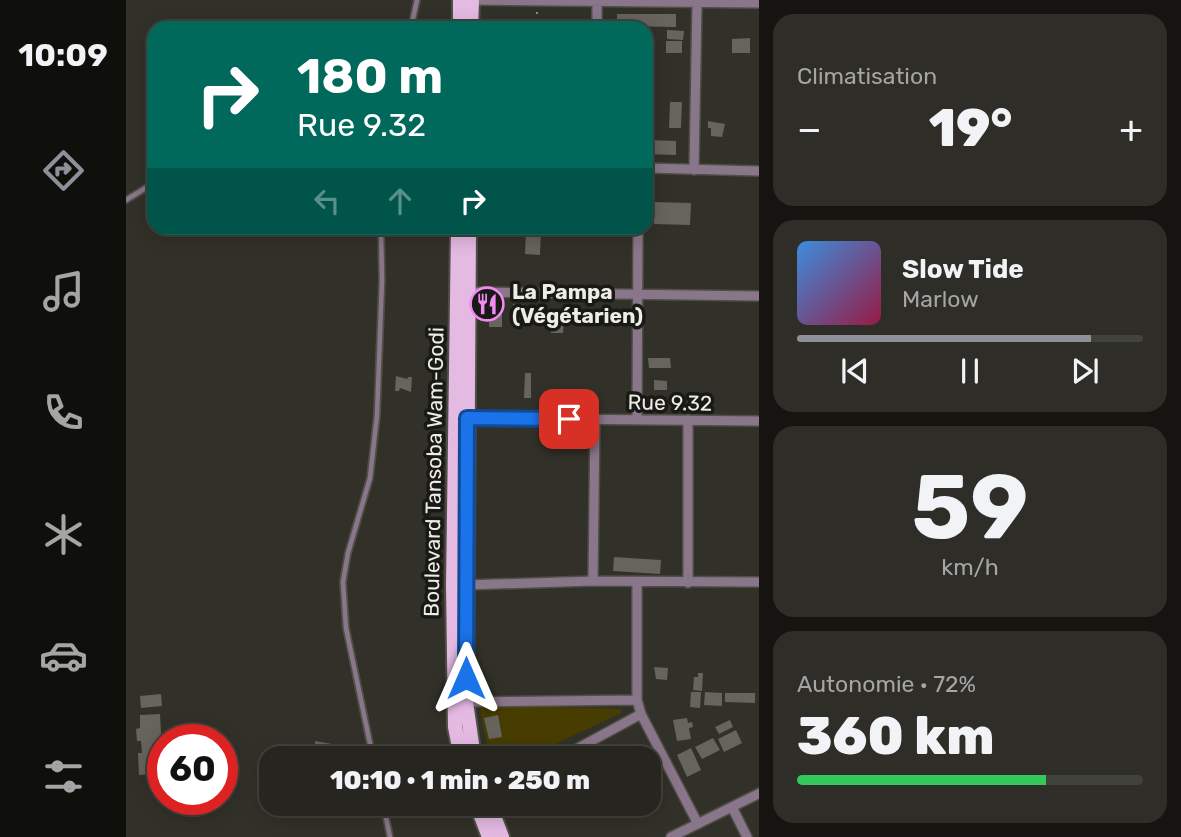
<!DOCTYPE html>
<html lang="fr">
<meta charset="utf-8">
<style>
body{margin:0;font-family:Rubik,sans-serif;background:#2e2d28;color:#f1f3f6;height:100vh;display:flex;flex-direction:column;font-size:26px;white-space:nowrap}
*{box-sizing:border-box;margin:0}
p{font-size:23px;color:#a4a5a4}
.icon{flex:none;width:38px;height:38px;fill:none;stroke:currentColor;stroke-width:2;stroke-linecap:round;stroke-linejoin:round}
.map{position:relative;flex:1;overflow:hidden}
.panel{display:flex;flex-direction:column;gap:14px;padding:14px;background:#151411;width:422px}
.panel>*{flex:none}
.banner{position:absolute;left:21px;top:21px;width:506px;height:214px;border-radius:21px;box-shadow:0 4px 18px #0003,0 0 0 2px #42423d;background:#00695c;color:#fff;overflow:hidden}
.speed{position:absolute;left:21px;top:724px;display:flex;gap:14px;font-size:35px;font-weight:700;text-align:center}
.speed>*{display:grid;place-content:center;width:91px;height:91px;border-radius:50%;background:#26251f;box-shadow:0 4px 18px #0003,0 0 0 2px #42423d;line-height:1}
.speed .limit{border:10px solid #d22;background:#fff;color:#111}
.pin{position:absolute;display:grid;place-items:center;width:60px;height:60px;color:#fff;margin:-30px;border-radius:14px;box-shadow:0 4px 10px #0006}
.me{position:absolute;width:77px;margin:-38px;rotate:0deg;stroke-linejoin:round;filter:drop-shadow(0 0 5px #0008)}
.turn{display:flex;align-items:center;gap:24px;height:147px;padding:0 35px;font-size:32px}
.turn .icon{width:91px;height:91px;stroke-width:2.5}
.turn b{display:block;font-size:49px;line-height:60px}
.lanes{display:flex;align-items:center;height:66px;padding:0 35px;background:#0003;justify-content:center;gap:35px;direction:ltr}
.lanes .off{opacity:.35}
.big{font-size:52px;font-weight:800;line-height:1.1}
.panel .widget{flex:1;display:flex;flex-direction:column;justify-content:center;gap:10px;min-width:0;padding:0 24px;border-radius:21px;background:#2e2d28}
.panel .dial{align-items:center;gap:0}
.dial b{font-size:91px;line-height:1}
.song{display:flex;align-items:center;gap:21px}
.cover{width:84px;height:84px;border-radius:10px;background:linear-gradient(135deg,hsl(210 70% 55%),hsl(340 70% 35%))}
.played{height:7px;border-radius:4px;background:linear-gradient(90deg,#8c9099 85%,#42423d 85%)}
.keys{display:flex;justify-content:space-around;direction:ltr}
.heat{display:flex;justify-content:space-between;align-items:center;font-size:38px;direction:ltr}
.charge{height:10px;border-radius:5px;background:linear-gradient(90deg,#34c759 72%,#42423d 0)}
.trip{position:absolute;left:133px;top:746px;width:402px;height:70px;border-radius:21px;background:#26251f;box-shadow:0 4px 18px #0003,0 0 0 2px #42423d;font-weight:800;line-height:70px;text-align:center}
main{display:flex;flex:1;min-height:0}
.tabs{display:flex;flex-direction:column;width:126px;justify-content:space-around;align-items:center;background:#0f0f0c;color:#a4a5a4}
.tabs .icon{width:49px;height:49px}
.tabs .current{color:#8c9099}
.tabs b{font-size:32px;color:#f1f3f6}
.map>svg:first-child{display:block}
</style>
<main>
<nav class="tabs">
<b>10:09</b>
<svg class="icon current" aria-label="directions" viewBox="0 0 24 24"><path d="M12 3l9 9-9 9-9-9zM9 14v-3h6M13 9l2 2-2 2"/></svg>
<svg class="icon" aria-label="music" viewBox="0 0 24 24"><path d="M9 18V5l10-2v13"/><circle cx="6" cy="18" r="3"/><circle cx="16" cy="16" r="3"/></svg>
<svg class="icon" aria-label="phone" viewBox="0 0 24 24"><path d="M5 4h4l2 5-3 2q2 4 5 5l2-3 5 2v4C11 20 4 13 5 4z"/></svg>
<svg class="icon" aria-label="climate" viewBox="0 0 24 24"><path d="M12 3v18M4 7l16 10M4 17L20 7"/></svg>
<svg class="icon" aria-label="car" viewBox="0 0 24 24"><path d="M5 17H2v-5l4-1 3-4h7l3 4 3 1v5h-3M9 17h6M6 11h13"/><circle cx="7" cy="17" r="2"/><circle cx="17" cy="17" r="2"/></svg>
<svg class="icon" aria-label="filters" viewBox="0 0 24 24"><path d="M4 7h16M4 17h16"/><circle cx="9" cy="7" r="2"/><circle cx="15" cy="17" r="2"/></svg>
</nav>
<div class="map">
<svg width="634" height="837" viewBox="0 0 634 837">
<rect width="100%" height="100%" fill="#323129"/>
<path fill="#483d00" d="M353 705 495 709V713L400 758H364Z"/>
<path fill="#66645c" d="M491 14H550V27L491 26Z
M541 30 558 31 557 40 541 39Z
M624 38V53H606V39Z
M540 41H556V53H540Z
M544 102H556L555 128H543Z
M582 121 599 124 596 137 585 136V128H582Z
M520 140 550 141V155L520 154Z
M528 202 565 203 564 225 528 224Z
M400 229H415L414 255 399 254Z
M387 304H398L397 327H386Z
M363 312H376V327H363Z
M425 320 438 321 437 333H425Z
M522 358H544L545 368H523Z
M399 373H405V398H398Z
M270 376 281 379 282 377H286L285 392 274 388 273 391H269Z
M528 380 541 381V390H528Z
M488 557 535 560 534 574 487 571Z
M528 667 542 668 541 680 530 679Z
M572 673H577L576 691 567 690 568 677H572Z
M565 692H575L574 708 564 707Z
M579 692 596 693V706L578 705Z
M599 693H629V703L599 702Z
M35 694 36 706 15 708 14 696Z
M34 714 37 773 13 775 12 753H16L15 741H11L10 729 14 728V715Z
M372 715 376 737 363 739 358 718Z
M561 718 562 723 566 722 567 727 563 728 565 739 551 741 547 720Z
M604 720 607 727 593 734 589 727Z
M610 730 616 743 598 752 592 739Z
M587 738 594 750 576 759 569 747Z
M189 741 223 747 222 758H189Z
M565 748 575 770 561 777 551 755Z"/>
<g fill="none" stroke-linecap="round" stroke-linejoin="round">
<defs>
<path id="service" d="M285 28 291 0
M0 200 28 183
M247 758 220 628 217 582 222 553 244 478 251 415 256 280 255 228
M257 803 264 837"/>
<path id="minor" d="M342 0 634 3
M471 28V2
M520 168 634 171
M568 170 571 3
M339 292 634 296
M337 418 634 421
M511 419 512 228
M562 420V583
M467 581 469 419
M511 582V700L515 714 572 824
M340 585 467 581 634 582
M340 702 511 700
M434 758 515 714
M606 807 621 837
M545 837 634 793"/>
<path id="primary" d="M334 0V28
M345 28 346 0
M332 228 327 585 329 727 335 758
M343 228 340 702 348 758
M350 803 363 837
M363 803 376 837"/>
</defs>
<use href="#service" stroke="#504f47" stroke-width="8"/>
<use href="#minor" stroke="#504f47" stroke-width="12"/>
<use href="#primary" stroke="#504f47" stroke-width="18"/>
<path stroke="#8d8c85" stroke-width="2" stroke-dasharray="2 5" stroke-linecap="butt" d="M411 28V12"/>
<use href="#service" stroke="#8a768a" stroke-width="4.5"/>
<use href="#minor" stroke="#8a768a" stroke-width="9"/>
<use href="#primary" stroke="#e4bae3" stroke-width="14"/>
</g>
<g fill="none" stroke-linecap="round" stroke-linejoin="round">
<defs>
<path id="route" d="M340 678 341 418 443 419"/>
</defs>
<use href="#route" stroke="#114b97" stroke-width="18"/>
<use href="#route" stroke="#1a73e8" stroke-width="12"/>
</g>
<defs>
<symbol id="restaurant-ring" viewBox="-11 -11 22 22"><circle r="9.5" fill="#191915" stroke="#f28af3" stroke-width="1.5"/><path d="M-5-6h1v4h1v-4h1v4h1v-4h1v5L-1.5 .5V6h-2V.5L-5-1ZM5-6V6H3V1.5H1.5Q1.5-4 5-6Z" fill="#f28af3"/></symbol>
</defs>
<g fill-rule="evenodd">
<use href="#restaurant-ring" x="342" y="285" width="38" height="38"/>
</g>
<g text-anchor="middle" stroke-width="7" stroke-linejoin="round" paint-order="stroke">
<g font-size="21" font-weight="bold" fill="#edece7" stroke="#191915" text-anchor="start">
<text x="386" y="299">La Pampa<tspan x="386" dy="24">(Végétarien)</tspan></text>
</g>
<g font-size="21" fill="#edece7" stroke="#191915">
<text transform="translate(544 403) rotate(1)" y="7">Rue 9.32</text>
<text transform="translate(308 472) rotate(-89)" y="7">Boulevard Tansoba Wam-Godi</text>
</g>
</g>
</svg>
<div class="speed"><div class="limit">60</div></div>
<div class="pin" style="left:443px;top:419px;background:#d93025"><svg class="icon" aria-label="arrive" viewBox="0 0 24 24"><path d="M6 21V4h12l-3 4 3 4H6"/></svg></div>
<svg class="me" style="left:340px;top:678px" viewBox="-20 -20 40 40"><path d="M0-17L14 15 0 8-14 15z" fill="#1a73e8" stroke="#fff" stroke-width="4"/></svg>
<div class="trip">10:10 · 1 min · 250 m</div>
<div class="banner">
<div class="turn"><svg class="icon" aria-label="right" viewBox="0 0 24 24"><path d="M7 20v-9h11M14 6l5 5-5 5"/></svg><div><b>180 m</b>Rue 9.32</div></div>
<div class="lanes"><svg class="icon off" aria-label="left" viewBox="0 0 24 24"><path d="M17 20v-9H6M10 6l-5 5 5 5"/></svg><svg class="icon off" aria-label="ahead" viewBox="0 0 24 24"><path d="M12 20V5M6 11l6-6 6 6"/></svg><svg class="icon" aria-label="right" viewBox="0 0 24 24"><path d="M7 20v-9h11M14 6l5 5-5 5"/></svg></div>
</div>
</div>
<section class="panel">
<div class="widget"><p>Climatisation</p>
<div class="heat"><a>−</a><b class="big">19°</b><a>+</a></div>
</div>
<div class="widget">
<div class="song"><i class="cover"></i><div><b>Slow Tide</b><p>Marlow</p></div></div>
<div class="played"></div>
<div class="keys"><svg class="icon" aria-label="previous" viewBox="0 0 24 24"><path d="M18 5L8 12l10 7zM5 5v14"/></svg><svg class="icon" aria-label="pause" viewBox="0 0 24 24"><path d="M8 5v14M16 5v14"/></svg><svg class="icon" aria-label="next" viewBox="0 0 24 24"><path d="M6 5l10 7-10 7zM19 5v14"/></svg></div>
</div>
<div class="widget dial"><b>59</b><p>km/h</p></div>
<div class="widget"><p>Autonomie · 72%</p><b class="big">360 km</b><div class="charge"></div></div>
</section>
</main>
